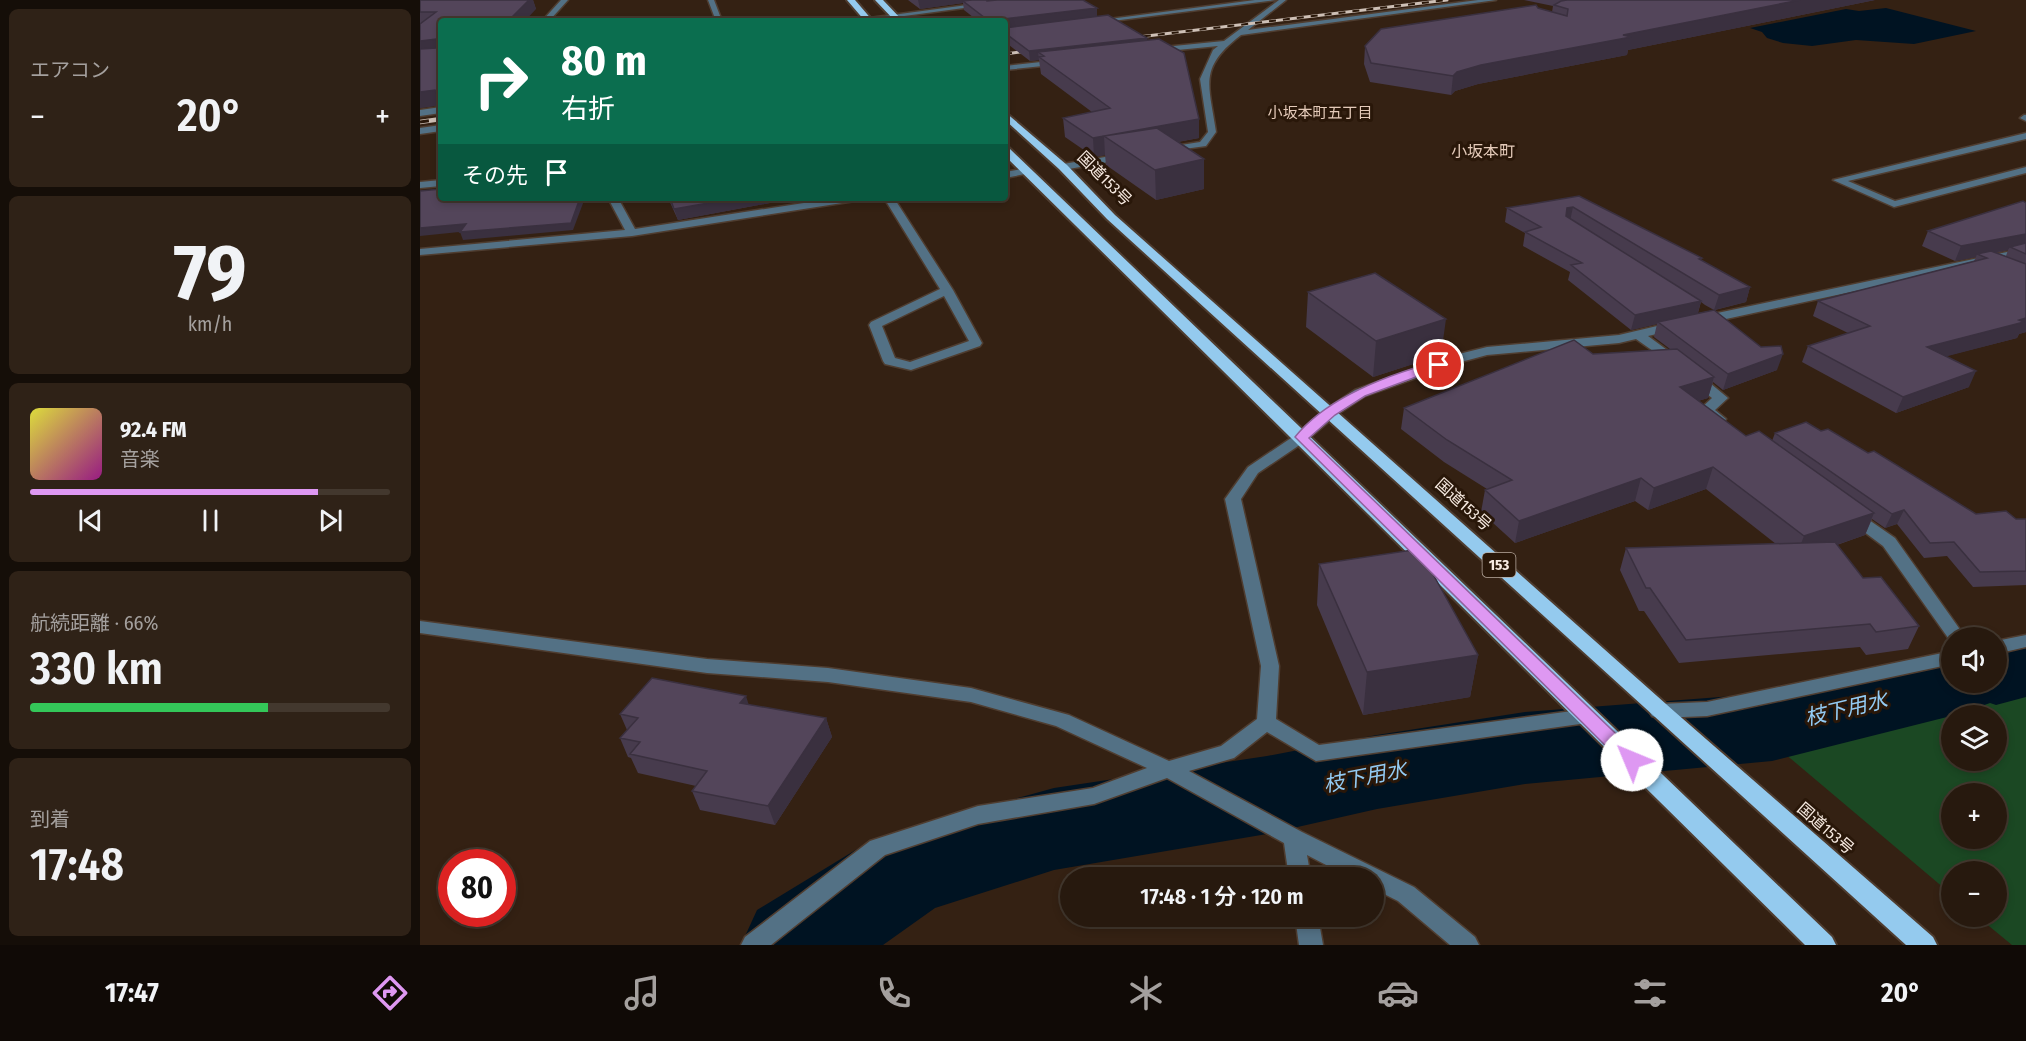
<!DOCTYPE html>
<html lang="ja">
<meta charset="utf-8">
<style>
body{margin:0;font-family:"Fira Sans Condensed","Noto Sans JP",sans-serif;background:#2f2217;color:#f1f3f6;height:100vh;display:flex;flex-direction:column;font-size:22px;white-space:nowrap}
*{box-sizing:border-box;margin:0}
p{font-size:20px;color:#a4a09e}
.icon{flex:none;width:33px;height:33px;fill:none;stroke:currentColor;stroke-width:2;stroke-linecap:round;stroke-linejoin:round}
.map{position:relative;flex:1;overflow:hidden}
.drawer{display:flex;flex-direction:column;gap:9px;padding:9px;background:#150e08;width:420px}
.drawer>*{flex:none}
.hud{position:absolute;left:18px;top:18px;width:570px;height:183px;border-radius:6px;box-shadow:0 3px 9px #0003,0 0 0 2px #43382e;background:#0b6e4f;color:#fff;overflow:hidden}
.buttons{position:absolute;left:1521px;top:627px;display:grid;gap:12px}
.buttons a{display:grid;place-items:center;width:66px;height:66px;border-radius:50%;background:#27190e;box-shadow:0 3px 9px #0003,0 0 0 2px #43382e;font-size:30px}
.speed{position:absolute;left:18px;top:849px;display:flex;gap:12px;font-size:30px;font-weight:700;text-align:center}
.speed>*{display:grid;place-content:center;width:78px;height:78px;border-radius:50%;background:#27190e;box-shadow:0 3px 9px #0003,0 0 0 2px #43382e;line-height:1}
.speed .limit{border:9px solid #d22;background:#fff;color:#111}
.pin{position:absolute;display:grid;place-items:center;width:51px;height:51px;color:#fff;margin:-26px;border:3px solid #fff;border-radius:50%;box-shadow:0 2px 6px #0007}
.me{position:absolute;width:66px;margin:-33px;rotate:315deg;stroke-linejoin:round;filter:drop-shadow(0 0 4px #0008)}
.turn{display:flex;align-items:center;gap:21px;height:126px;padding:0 24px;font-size:27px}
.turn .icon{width:78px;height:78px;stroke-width:2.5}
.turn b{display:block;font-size:42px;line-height:51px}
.then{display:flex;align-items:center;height:57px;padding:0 24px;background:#0003;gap:12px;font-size:22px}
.big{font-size:45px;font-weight:600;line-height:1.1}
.drawer .tile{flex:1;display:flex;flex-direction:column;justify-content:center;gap:9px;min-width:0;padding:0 21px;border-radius:9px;background:#2f2217}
.drawer .dial{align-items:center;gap:0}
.dial b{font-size:78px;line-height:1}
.song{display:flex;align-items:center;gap:18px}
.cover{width:72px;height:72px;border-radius:9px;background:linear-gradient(135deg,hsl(60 70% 55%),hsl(310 70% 35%))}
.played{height:6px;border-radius:3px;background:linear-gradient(90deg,#de98f2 80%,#43382e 80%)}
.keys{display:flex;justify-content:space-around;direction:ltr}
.heat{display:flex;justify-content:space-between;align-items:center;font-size:33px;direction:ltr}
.charge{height:9px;border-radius:4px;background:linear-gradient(90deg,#34c759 66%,#43382e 0)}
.trip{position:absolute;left:640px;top:867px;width:324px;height:60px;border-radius:30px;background:#27190e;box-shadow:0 3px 9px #0003,0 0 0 2px #43382e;font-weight:600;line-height:60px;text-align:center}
.tab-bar{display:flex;height:96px;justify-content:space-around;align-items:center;background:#100a06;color:#a4a09e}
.tab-bar .icon{width:42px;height:42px}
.tab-bar .selected{color:#de98f2}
.tab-bar b{font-size:27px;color:#f1f3f6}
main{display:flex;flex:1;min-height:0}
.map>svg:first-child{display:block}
</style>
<main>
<section class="drawer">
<div class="tile"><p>エアコン</p>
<div class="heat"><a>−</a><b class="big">20°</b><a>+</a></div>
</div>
<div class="tile dial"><b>79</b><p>km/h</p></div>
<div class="tile">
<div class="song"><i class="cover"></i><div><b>92.4 FM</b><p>音楽</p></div></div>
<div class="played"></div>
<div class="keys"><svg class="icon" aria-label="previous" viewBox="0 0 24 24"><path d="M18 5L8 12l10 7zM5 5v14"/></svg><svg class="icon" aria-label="pause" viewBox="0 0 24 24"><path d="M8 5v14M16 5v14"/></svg><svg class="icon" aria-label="next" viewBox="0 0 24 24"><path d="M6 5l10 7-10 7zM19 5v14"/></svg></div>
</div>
<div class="tile"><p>航続距離 · 66%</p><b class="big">330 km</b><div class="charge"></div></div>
<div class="tile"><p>到着</p><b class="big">17:48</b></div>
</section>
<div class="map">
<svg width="1606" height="945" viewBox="0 0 1606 945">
<rect width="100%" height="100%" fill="#342113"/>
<path fill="#1b4823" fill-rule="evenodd" d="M1606 681V945H1592L1558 917 1576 916V872H1532L1531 894 1351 742ZM1532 716H1576V760H1532ZM1532 794H1576V838H1532Z"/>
<path fill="#001322" d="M1466 8 1556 31 1494 44 1436 40 1392 46 1363 43 1347 38 1342 32 1330 28 1426 9 1439 11Z"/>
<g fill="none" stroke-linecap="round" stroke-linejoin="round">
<path fill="#001322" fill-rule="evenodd" d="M1606 635V697L1576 705 1570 703 1539 714 1352 761 1105 784 957 809 847 834 634 870 515 908 463 945H321L337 910 447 843 483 830 634 788 847 756 957 735 1105 712 1352 693 1532 652V682H1576V643Z"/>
<defs>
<path id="service" d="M1606 133V139L1428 181 1475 201 1606 167V173L1474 207 1413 180Z"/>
<path id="minor" d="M141 0H148L129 21H122Z
M288 0H294L302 21H296Z
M835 0H855L677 23 674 21Z
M859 0H866L828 30 1058 0H1076L821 35C778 68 789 84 796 132L786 146 742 152V148L780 142 788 132 780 79 793 50 798 46 737 52H734V48L804 41Z
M639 60H642V64L585 70V66Z
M21 107V113L0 116V110Z
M1604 115H1606V121L1600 118Z
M21 125V131L0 134V128Z
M703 154 708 157 706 159 643 170 638 167 643 164Z
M607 168 610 169V173L585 178V172Z
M21 180V186L0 188V182Z
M188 198H198L215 229 416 198H440L435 201 212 236 0 255V249L205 230Z
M464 198H474L533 290 562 343 560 346 491 370 465 364 463 361 449 325 451 322 520 289ZM524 296 549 341 490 362 475 358 462 326Z
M1606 248V254L1283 324 1277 320 1283 316Z
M1254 322 1260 326 1258 329 1228 336 1258 358 1260 361 1253 365 1216 339 1199 343 1067 355 1041 362 945 396 915 416 887 440 838 473 821 499 859 666 856 719 899 745 1167 709 1174 711 1177 716 1174 721 1167 723 896 761 847 732 814 758 769 771 882 832 994 887 1055 937 1059 945H1030L978 901 954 889V878H931L887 855 891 878H869L864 843 747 778 674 804 558 824 465 855 351 945H321L325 937 450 841 558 806 673 788 727 768 636 726 551 702 408 682 287 673 0 633V621L287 659 408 668 551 688 649 715 749 761 801 746 837 719 841 666 805 499 828 467 877 434 905 410 935 390 1031 356 1067 347 1199 335Z
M1274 373 1279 374 1308 398 1295 410 1306 419 1304 422H1294L1279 410 1292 398 1269 380 1267 377Z
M1433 511 1439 513 1475 538 1546 638H1532L1531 642 1463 546 1427 519 1425 516 1427 513Z
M1606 635V647L1576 654V641Z
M1532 651V664L1287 716 1239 718 1232 716 1229 711 1232 706 1239 704 1287 702Z
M875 916H898L903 945H879Z"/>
<path id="tertiary" d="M585 0H604L447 21H427Z"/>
<path id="trunk" d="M427 0H435L453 21H445Z
M455 0H463L483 21H475Z
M585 112 647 165 695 215 1255 712 1513 937 1517 945H1486L687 219 639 169 585 120Z
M585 147 589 148 1412 937 1416 945H1385L585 156Z"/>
</defs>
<use href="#service" stroke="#4f3d30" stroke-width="3"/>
<use href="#minor" stroke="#4f3d30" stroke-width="3"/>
<use href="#tertiary" stroke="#4f3d30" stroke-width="3"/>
<use href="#trunk" stroke="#4f3d30" stroke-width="4"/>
<use href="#service" fill="#537185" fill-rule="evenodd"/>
<use href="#minor" fill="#537185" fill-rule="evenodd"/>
<use href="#tertiary" fill="#537185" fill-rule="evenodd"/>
<use href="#trunk" fill="#94caee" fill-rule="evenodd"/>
<defs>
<path id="rail-far1" d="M710 38 1027 0
M585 54 615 50"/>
<path id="rail" d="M0 122 21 119"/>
</defs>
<use href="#rail-far1" stroke="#cec0b6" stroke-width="3"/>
<use href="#rail" stroke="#cec0b6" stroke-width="4.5"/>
<use href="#rail-far1" stroke="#291709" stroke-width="2" stroke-dasharray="7" stroke-linecap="butt"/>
<use href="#rail" stroke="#291709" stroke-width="3" stroke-dasharray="9" stroke-linecap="butt"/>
</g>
<path fill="#473b4d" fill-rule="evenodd" d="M0 0H113L116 9 21 21V105L0 108Z
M488 0H567V1L677 8V16L727 38V40L779 138 758 142 784 189 736 200 686 165 685 155 674 157 645 137 643 118 672 112 621 74 619 60 610 61 585 42V21H558L544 10 543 3 500 9Z
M1104 0H1455L1208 50 1207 55 1058 84 1035 91 1031 95 950 82 944 64 945 46 1118 8 1132 12 1133 6Z
M1159 196 1282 258 1281 260 1330 287 1326 302 1295 310 1357 370 1303 390 1293 382 1288 398 1278 401 1326 436 1352 441 1355 433 1401 431 1448 453 1556 514 1596 519H1606V585L1553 587 1527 556 1504 558 1477 524 1465 528 1452 519 1445 535 1417 545 1443 578 1499 626 1488 649 1446 655 1440 647 1259 663 1224 611H1219L1200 570 1206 548 1356 544 1286 489 1228 510 1215 501 1095 543 1061 512 1065 490 1067 489 1024 462 981 429 984 408 1173 354 1250 349 1234 337 1237 324 1211 330 1148 280 1150 272 1103 246 1105 233 1085 222 1087 208ZM1281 302 1285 305 1294 310 1278 313Z
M248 198H377L258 220Z
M1606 203V332L1599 334 1597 338 1526 356 1549 387 1476 413 1382 362 1388 346 1428 333 1393 316 1398 301 1554 261 1556 257 1535 261 1502 246 1508 231ZM1588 250 1586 256 1576 253Z
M888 292 1021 355 953 377 886 327Z
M899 564 1058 655 1050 697 943 715 897 605Z
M329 705 406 718 412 737 355 825 280 810 272 791 276 786 218 773 211 758 208 757 200 738 207 730 200 714Z"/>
<path fill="#3a303f" d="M109 0H113L116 9 105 21H88Z
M498 0H567L545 3 543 1V3L500 9Z
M1380 0H1455L1208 50 1207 55 1058 84 1035 91 1031 95 1033 76 1037 72 1061 65 1203 35Z
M677 8V17L585 29V21H583L584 19Z
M727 38V47L618 52 619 60 610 61 609 51Z
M16 39 21 53 0 55V41Z
M15 90 21 105 0 108V92Z
M17 94H21V103Z
M779 119V138L706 151 684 136 685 155 674 157 673 138Z
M784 159V189L736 200 735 170Z
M160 198H165L153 230 43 240 40 232Z
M317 198H377L258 220 254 209Z
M1153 207 1150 221 1144 222 1147 208Z
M46 224 49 231 0 236V228Z
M1606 234V247H1590L1588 250 1561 255 1557 254 1556 257 1535 261 1541 246Z
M1330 287 1326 302 1294 310 1299 295Z
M1281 301 1277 316 1238 322 1237 324 1211 330 1215 315Z
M1606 316V332L1599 334 1597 338 1501 363 1507 347 1599 320Z
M1026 319 1021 355 953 377 956 341Z
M1363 354 1357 370 1303 390 1308 374Z
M1556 371 1549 387 1476 413 1483 397Z
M1294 377 1288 398 1254 408 1260 387Z
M1293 467 1286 489 1228 510 1234 488Z
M1221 478 1215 501 1095 543 1099 521Z
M1484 510 1477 524 1465 528 1472 514Z
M1454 513 1445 535 1375 559 1384 536Z
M1058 655 1050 697 943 715 947 672Z
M326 696 332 715 320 703Z
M406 718 412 737 355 825 348 806Z"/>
<path fill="#53455a" stroke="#3a303f" stroke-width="1.5" d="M0 0H109L88 21H21V94H17L15 90 0 92V49L16 48 18 45 16 39 0 41V24L16 12H0Z
M552 0H567V1L577 0H663L677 8 584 19 583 21H569L543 1Z
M1147 0H1380L1203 35 1211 37 1061 65 1037 72 1033 76 951 63 945 46 961 29 1116 5 1118 8 1147 16 1148 9 1134 5 1141 1Z
M688 15 727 38 609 51 585 33V28Z
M739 39 764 53 779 119 673 138 643 118 690 108 619 57 624 56 618 52Z
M737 128 784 159 735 170 684 136Z
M21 189V198H160L151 223 40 232 46 224 0 228V191Z
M1159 196 1282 258 1279 259 1330 287 1299 295 1153 207 1147 208 1146 216 1281 301 1215 315 1151 265 1162 263 1105 232 1121 227 1087 208Z
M250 198H317L254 209Z
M1603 201 1606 203V234L1541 246 1508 231Z
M1606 243V254L1590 247Z
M1571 251 1606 264V318L1599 320 1604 322 1507 347 1556 371 1483 397 1388 346 1450 326 1398 301 1567 258 1557 254Z
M955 273 1026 319 956 341 888 292Z
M1294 310 1341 347 1361 346 1363 354 1308 374 1238 322Z
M1154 340 1173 354 1257 349 1294 377 1260 387 1326 436 1339 431 1454 513 1384 536 1293 467 1234 488 1221 478 1099 521 1065 490 1092 480 1027 440 984 408Z
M1386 422 1401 431 1408 429 1448 453 1454 451 1556 514 1586 511 1596 519H1606V571L1560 572 1534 542 1510 543 1484 510 1472 514 1355 433Z
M1415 542 1443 578 1461 577 1499 626 1456 632 1450 624 1266 640 1230 588H1226L1206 548Z
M999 549 1058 655 947 672 899 564Z
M232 678 326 696 320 703 406 718 348 806 272 791 287 771 210 754 220 742 200 738 218 718 200 714Z"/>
<path fill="#de98f2" stroke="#90639d" stroke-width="1.5" d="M1019 361 1023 362V367L945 396 915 415 889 438 1218 755 1221 760 1218 765 1212 767 1205 765 875 437C907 397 970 374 1019 361Z"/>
<g text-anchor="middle" stroke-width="6" stroke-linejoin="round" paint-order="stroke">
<g font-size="15" fill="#e4cab9" stroke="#291709">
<text x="900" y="118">小坂本町五丁目</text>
</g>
<rect fill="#291709" stroke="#b9aba0" stroke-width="1.5" x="1062.5" y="553" width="33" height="24" rx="4.5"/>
<g font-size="15" font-weight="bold" fill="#f7eae1">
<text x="1079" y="570">153</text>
</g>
<g font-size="16" fill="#e4cab9" stroke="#291709">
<text x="1063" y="157">小坂本町</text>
</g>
<g font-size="16" fill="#f7eae1" stroke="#291709">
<text transform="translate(685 178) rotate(45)" y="6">国道153号</text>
<text transform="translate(1044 504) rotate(42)" y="6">国道153号</text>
<text transform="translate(1406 828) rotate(41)" y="6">国道153号</text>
</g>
<g font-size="21" font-style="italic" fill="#93cbf4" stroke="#291709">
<text transform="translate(1426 709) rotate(-13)" y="7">枝下用水</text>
<text transform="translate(945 777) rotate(-11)" y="7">枝下用水</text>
</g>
</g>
</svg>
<div class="buttons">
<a><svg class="icon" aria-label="sound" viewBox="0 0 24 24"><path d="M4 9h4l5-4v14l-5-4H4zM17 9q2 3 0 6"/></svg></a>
<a><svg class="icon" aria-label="layers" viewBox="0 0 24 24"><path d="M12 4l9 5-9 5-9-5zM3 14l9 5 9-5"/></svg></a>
<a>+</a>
<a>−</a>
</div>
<div class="speed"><div class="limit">80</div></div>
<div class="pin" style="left:1019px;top:365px;background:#d93025"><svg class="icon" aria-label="arrive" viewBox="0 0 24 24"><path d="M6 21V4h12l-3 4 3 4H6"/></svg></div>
<svg class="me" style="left:1212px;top:760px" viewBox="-20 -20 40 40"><circle r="19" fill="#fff"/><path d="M0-13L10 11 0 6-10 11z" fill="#de98f2"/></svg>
<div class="trip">17:48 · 1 分 · 120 m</div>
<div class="hud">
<div class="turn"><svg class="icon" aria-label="right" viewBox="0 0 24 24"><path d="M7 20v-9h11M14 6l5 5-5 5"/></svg><div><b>80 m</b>右折</div></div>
<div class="then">その先<svg class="icon" aria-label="arrive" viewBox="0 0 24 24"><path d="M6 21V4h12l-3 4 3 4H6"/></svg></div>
</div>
</div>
</main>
<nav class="tab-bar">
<b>17:47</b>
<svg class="icon selected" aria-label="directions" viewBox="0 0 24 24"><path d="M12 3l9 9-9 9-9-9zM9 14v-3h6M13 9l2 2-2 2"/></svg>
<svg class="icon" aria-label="music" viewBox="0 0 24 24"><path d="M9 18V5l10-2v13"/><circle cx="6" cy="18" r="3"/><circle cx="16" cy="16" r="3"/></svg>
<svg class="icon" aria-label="phone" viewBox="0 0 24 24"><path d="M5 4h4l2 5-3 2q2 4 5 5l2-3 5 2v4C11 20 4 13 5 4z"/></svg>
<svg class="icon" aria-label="climate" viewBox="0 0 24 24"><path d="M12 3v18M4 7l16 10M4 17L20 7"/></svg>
<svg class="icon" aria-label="car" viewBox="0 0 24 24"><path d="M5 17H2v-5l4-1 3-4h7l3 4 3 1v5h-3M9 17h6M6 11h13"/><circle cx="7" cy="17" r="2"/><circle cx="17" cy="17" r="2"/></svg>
<svg class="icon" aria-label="filters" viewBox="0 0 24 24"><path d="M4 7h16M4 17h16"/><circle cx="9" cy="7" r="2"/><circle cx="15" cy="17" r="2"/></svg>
<b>20°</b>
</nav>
